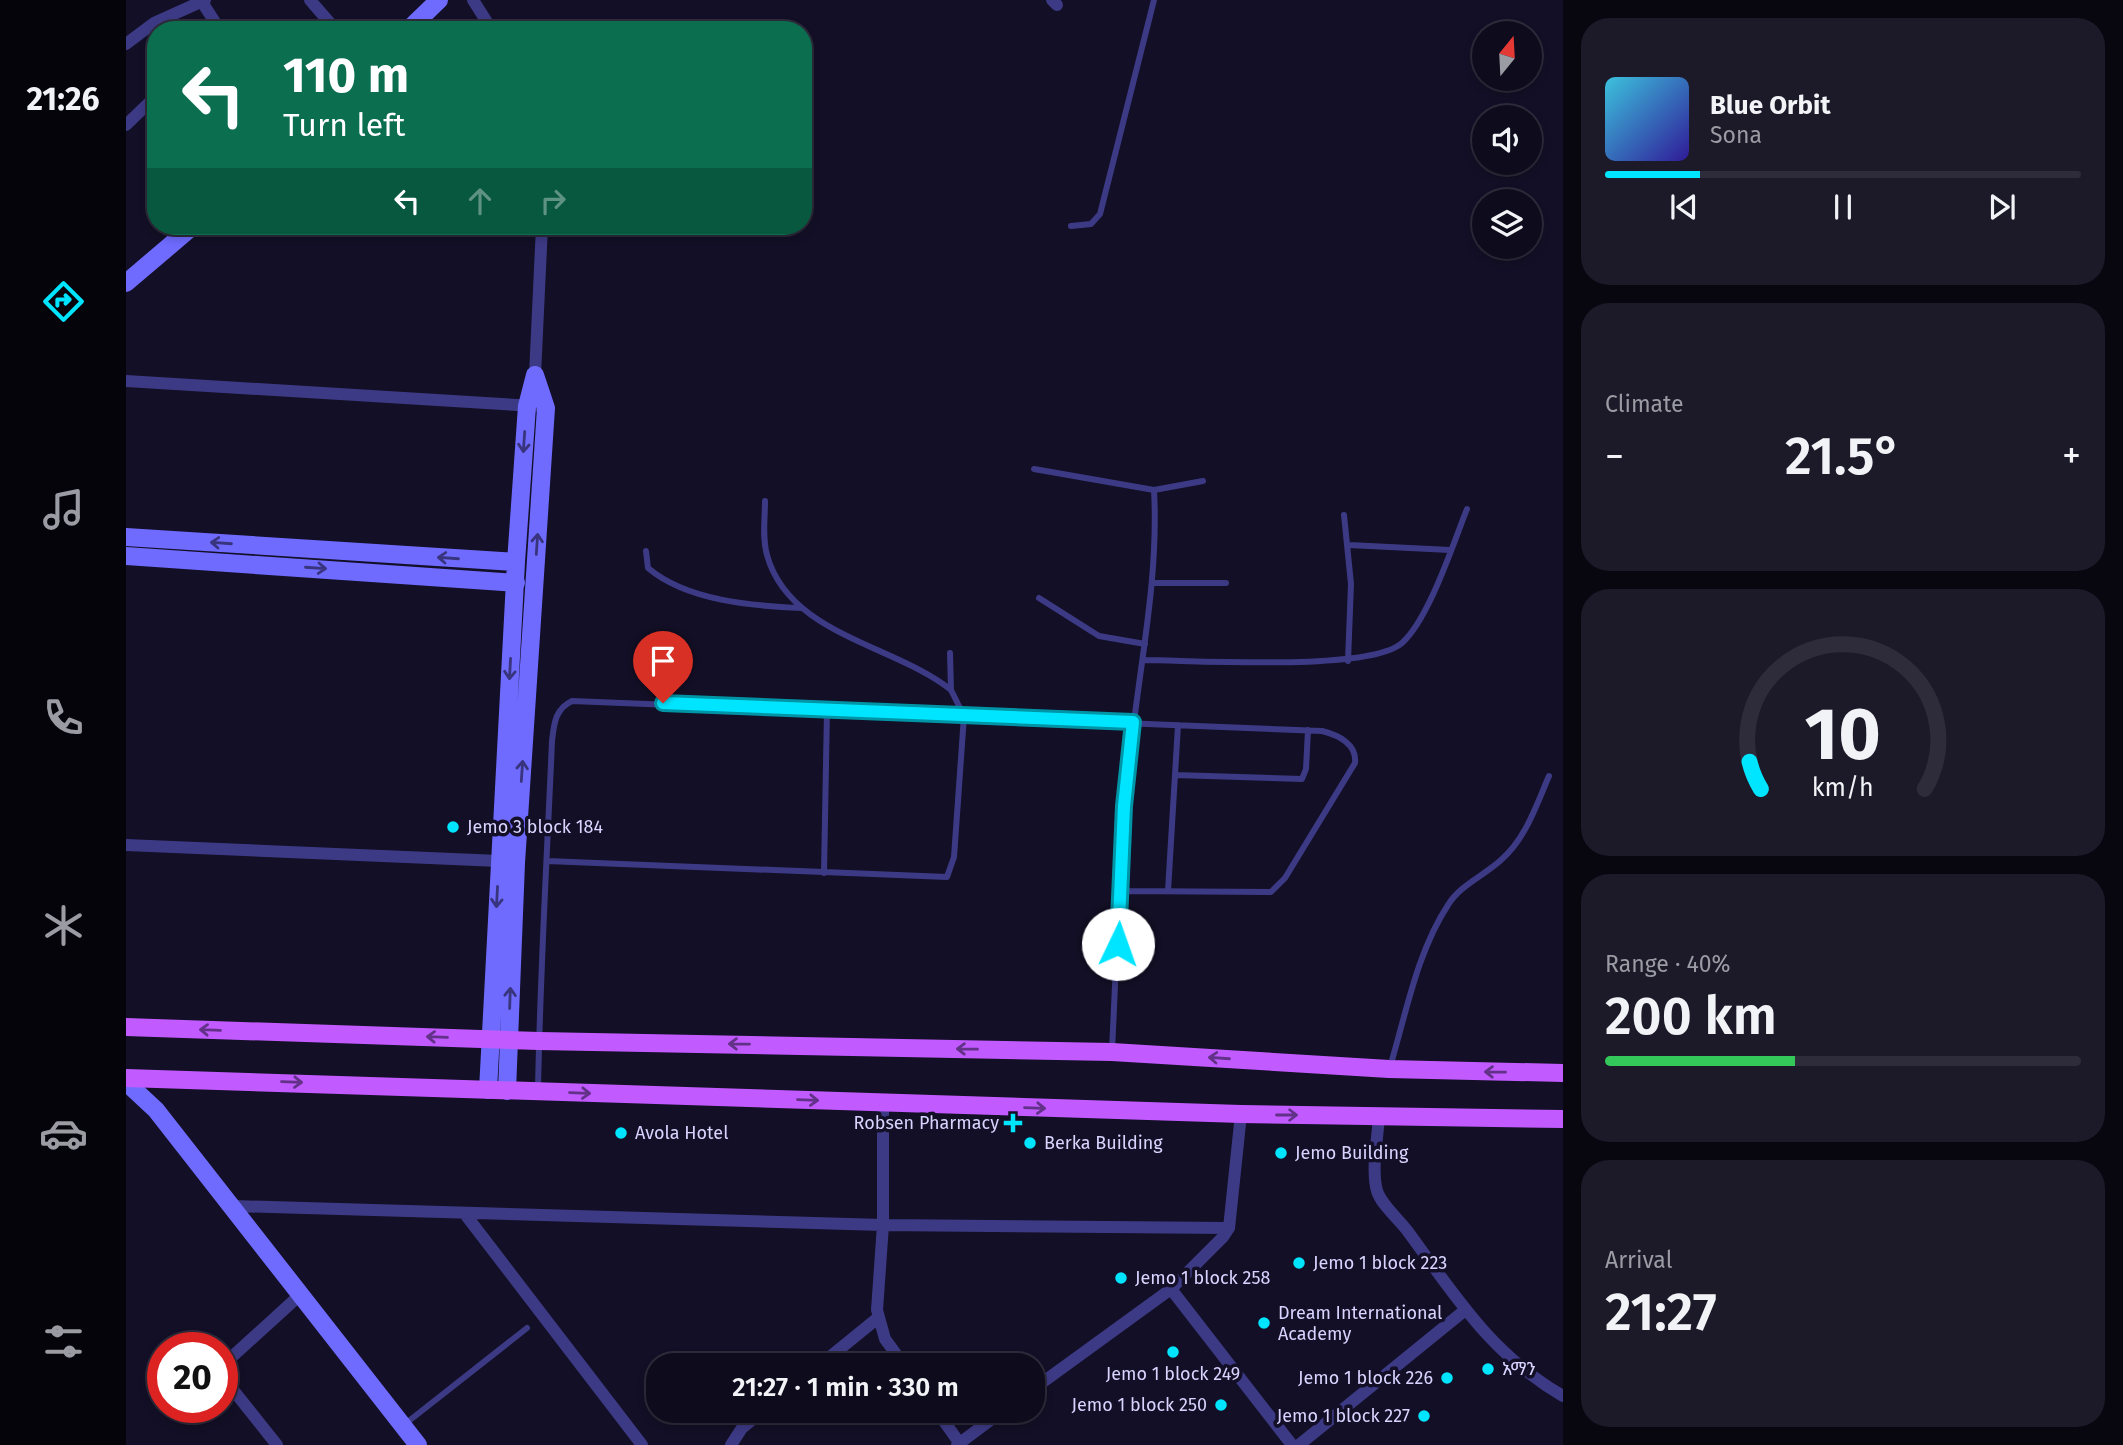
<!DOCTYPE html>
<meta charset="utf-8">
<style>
body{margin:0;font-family:"Fira Sans","Noto Sans Ethiopic",sans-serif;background:#1c1929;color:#f1f3f6;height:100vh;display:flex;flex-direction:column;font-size:26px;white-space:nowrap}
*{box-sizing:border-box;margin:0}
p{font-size:23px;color:#9b9ba3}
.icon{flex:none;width:38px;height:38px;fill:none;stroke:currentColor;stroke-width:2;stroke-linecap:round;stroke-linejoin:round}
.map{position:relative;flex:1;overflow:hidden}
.sheet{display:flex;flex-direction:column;gap:18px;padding:18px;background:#08060f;width:560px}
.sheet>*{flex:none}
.banner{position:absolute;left:21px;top:21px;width:665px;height:214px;border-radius:28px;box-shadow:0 4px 10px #0003,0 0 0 2px #2e2b3b;background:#0b6e4f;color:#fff;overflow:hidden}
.needle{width:46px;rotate:18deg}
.tools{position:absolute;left:1346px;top:21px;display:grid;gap:14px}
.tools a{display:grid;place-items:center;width:70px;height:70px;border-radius:50%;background:#0e0b1c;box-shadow:0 4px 10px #0003,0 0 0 2px #2e2b3b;font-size:35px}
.speed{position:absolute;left:21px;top:1332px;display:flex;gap:14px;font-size:35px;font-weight:700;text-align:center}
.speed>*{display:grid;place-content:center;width:91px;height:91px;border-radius:50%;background:#0e0b1c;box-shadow:0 4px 10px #0003,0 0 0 2px #2e2b3b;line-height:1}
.speed .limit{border:10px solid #d22;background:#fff;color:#111}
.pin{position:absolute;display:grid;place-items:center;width:60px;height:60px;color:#fff;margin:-72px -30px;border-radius:50% 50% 50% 0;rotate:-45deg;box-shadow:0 0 7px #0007}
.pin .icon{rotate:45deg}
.me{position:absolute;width:77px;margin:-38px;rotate:3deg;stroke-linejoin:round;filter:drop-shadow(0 0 5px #0008)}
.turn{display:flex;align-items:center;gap:24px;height:147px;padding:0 21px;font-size:32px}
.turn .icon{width:91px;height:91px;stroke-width:2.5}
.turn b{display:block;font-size:49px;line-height:60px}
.lanes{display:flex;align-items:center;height:66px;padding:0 21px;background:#0003;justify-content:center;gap:35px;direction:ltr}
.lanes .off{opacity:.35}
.big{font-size:52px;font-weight:600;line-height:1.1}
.sheet .card{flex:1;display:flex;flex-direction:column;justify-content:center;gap:10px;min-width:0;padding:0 24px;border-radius:28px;background:#1c1929}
.sheet .dial{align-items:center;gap:0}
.dial svg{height:182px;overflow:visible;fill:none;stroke:#2e2b3b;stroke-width:7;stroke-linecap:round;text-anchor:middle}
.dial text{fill:#f1f3f6;stroke:none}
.song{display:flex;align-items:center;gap:21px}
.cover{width:84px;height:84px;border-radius:10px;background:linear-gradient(135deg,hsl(190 70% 55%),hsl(250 70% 35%))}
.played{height:7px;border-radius:4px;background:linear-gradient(90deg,#00e5ff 20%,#2e2b3b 20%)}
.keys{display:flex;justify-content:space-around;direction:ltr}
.heat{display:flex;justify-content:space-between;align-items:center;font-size:38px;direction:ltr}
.charge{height:10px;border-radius:5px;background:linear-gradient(90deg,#34c759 40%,#2e2b3b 0)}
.trip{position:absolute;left:520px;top:1353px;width:399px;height:70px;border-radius:28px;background:#0e0b1c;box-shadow:0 4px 10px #0003,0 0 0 2px #2e2b3b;font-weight:600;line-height:70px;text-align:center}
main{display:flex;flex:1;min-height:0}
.menu{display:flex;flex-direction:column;width:126px;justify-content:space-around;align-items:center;background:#06040b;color:#9b9ba3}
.menu .icon{width:49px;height:49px}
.menu .on{color:#00e5ff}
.menu b{font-size:32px;color:#f1f3f6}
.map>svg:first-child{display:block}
</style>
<main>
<nav class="menu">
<b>21:26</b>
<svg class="icon on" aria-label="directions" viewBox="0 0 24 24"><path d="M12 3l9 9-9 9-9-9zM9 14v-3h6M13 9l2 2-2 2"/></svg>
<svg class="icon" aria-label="music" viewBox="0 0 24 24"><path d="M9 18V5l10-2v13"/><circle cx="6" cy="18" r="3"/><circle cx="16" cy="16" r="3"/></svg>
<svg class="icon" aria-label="phone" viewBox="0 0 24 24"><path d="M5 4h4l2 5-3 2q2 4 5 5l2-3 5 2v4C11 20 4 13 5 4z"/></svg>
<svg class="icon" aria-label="climate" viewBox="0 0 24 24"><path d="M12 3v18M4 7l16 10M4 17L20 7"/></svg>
<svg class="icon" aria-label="car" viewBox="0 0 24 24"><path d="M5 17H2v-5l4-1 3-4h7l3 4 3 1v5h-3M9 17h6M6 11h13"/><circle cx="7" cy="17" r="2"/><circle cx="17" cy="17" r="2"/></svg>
<svg class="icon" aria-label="filters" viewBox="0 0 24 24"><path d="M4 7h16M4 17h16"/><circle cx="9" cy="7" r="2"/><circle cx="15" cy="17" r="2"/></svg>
</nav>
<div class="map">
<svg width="1437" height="1445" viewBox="0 0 1437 1445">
<rect width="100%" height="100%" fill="#130f26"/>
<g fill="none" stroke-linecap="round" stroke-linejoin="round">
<path stroke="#3d3a85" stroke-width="6" d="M945 226 965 224 974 214 1028 0
M908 469 1028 490 1077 481
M639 501C639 519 636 538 641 555 663 635 769 645 825 690
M1218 515 1225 584 1222 661
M1223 545 1324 550
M520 551 522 568C561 601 627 606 676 608
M1027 583H1100
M913 598 973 636 1019 644
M1017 660C1067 660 1243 672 1276 643 1303 619 1327 544 1341 509
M1049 775 1176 779 1180 769 1182 730
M421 861 821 877 828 857 838 716 825 690 824 653
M698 873 701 710
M1042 891 1052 725
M986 1050C991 952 993 853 1004 756 1013 667 1033 580 1028 490
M1264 1067C1280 1014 1291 952 1322 905 1334 885 1359 875 1375 860 1400 838 1410 806 1423 776
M412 1090C414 974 421 857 426 741 428 724 429 709 446 701L1196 731C1212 735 1231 744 1229 763L1159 878 1145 892 995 891
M279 1424 401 1328"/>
<path stroke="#3d3a85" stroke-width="12" d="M184 0 210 30
M347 0 366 30
M926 0 931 5
M76 2 94 30
M0 44 28 23 79 0
M0 125 29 97
M409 375 416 226
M0 381 408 406
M0 845 373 861
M757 1103V1225L1103 1228
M1253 1115C1252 1138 1245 1169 1251 1191 1256 1206 1274 1220 1283 1233 1330 1297 1366 1355 1437 1396
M107 1206 757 1225 751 1310 759 1339 778 1365
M339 1214 516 1445
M1045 1289 1166 1445
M694 1365 753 1317
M96 1370 97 1365 175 1294
M96 1376 151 1445
M906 1390 1045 1289 1097 1237 1103 1228 1115 1114
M810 1410 835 1445
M605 1445 616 1428 638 1410
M831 1445 878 1410
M1173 1445 1338 1311"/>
<path stroke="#6f6bff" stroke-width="18" d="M282 30 313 0
M0 283 67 226
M0 537 390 562
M0 556 390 583
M0 1082 30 1110 292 1445
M362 1090 390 562 401 406 409 375
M381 1091 390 863 420 408 409 375"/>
<path stroke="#c25bff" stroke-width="18" d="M0 1027 413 1041 986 1052 1263 1069 1437 1073
M0 1078 1115 1114 1437 1119"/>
</g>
<defs><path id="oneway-shaft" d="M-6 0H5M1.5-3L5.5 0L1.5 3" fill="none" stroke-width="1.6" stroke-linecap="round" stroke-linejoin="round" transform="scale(1.75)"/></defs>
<g stroke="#38347d">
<use href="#oneway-shaft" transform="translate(398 442) rotate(94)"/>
<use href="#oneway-shaft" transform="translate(95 543) rotate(-176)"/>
<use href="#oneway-shaft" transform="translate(411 544) rotate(-86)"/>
<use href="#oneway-shaft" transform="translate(322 558) rotate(-176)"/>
<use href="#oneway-shaft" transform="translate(190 568) rotate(4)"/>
<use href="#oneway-shaft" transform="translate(384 669) rotate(93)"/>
<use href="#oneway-shaft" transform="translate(396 771) rotate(-86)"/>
<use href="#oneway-shaft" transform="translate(371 897) rotate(93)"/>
<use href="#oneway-shaft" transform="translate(384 998) rotate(-88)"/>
</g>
<g stroke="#623188">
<use href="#oneway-shaft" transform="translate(84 1030) rotate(-178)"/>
<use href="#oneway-shaft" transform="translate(311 1037) rotate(-178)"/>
<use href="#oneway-shaft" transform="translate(613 1044) rotate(-179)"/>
<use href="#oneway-shaft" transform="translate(841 1049) rotate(-179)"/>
<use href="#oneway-shaft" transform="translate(1093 1058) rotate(-176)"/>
<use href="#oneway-shaft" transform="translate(1369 1072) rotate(-179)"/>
<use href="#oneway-shaft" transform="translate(166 1082) rotate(2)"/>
<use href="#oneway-shaft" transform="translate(454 1093) rotate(2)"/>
<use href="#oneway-shaft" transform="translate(682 1100) rotate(2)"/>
<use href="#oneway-shaft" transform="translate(909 1108) rotate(2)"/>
<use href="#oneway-shaft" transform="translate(1161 1115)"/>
</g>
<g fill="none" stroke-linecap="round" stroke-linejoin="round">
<defs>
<path id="route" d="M537 703 1007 722 998 806 992 944"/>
</defs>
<use href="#route" stroke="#0095a6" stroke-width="18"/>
<use href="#route" stroke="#00e5ff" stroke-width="12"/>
</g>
<g fill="#00e5ff" stroke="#130f26" stroke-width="2.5">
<circle cx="327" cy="827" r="7"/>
<path d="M883.5 1112.5h7v7h7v7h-7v7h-7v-7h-7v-7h7z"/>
<circle cx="495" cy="1133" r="7"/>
<circle cx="904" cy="1143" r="7"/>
<circle cx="1155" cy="1153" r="7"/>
<circle cx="1173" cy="1263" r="7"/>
<circle cx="995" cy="1278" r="7"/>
<circle cx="1138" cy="1323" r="7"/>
<circle cx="1047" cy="1352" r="7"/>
<circle cx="1362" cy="1369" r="7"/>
<circle cx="1321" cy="1378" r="7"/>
<circle cx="1095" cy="1405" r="7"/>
<circle cx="1298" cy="1416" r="7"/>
</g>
<g text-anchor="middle" stroke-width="7" stroke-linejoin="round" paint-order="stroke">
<g font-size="18" fill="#d9d4ff" stroke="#130f26" text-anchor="start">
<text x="341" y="833">Jemo 3 block 184</text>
<text x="873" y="1129" text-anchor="end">Robsen Pharmacy</text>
<text x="509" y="1139">Avola Hotel</text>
<text x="918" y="1149">Berka Building</text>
<text x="1169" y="1159">Jemo Building</text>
<text x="1187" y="1269">Jemo 1 block 223</text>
<text x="1009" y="1284">Jemo 1 block 258</text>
<text x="1152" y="1319">Dream International<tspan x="1152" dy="21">Academy</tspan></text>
<text x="1376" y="1375">አማን</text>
<text x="1047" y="1380" text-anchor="middle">Jemo 1 block 249</text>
<text x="1307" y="1384" text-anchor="end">Jemo 1 block 226</text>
<text x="1081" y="1411" text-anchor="end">Jemo 1 block 250</text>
<text x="1284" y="1422" text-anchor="end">Jemo 1 block 227</text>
</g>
</g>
</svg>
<div class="tools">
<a><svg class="needle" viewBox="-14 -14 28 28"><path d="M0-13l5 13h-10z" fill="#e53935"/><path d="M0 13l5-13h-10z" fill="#9b9ba3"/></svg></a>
<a><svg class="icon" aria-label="sound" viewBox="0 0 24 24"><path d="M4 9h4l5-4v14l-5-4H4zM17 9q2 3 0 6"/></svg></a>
<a><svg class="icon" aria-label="layers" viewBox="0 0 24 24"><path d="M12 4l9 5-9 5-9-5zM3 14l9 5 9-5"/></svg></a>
</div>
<div class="speed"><div class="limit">20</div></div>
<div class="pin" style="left:537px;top:703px;background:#d93025"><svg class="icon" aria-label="arrive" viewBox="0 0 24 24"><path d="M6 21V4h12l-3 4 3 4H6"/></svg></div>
<svg class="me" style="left:992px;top:944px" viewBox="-20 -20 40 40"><circle r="19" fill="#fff"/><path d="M0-13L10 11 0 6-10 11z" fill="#00e5ff"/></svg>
<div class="trip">21:27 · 1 min · 330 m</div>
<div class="banner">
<div class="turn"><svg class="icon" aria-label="left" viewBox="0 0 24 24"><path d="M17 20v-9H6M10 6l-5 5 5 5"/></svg><div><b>110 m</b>Turn left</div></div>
<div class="lanes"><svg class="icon" aria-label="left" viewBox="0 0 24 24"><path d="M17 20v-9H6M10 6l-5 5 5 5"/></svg><svg class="icon off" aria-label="ahead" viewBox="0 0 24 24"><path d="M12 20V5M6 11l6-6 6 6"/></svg><svg class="icon off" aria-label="right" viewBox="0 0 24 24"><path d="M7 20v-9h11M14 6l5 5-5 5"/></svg></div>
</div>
</div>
<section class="sheet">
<div class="card">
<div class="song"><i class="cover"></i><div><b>Blue Orbit</b><p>Sona</p></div></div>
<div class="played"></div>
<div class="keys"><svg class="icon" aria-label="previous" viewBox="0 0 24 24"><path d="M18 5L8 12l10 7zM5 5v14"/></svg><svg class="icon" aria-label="pause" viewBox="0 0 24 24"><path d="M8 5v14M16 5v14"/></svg><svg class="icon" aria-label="next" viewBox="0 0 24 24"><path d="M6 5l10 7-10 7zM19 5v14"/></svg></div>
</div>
<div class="card"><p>Climate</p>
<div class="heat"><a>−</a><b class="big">21.5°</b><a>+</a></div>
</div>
<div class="card dial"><svg viewBox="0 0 100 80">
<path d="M14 69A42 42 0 1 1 86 69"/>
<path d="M14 69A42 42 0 0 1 9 57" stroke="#00e5ff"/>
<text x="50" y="56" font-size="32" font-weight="700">10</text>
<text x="50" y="72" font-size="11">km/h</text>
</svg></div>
<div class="card"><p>Range · 40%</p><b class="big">200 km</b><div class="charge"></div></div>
<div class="card"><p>Arrival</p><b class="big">21:27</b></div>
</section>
</main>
